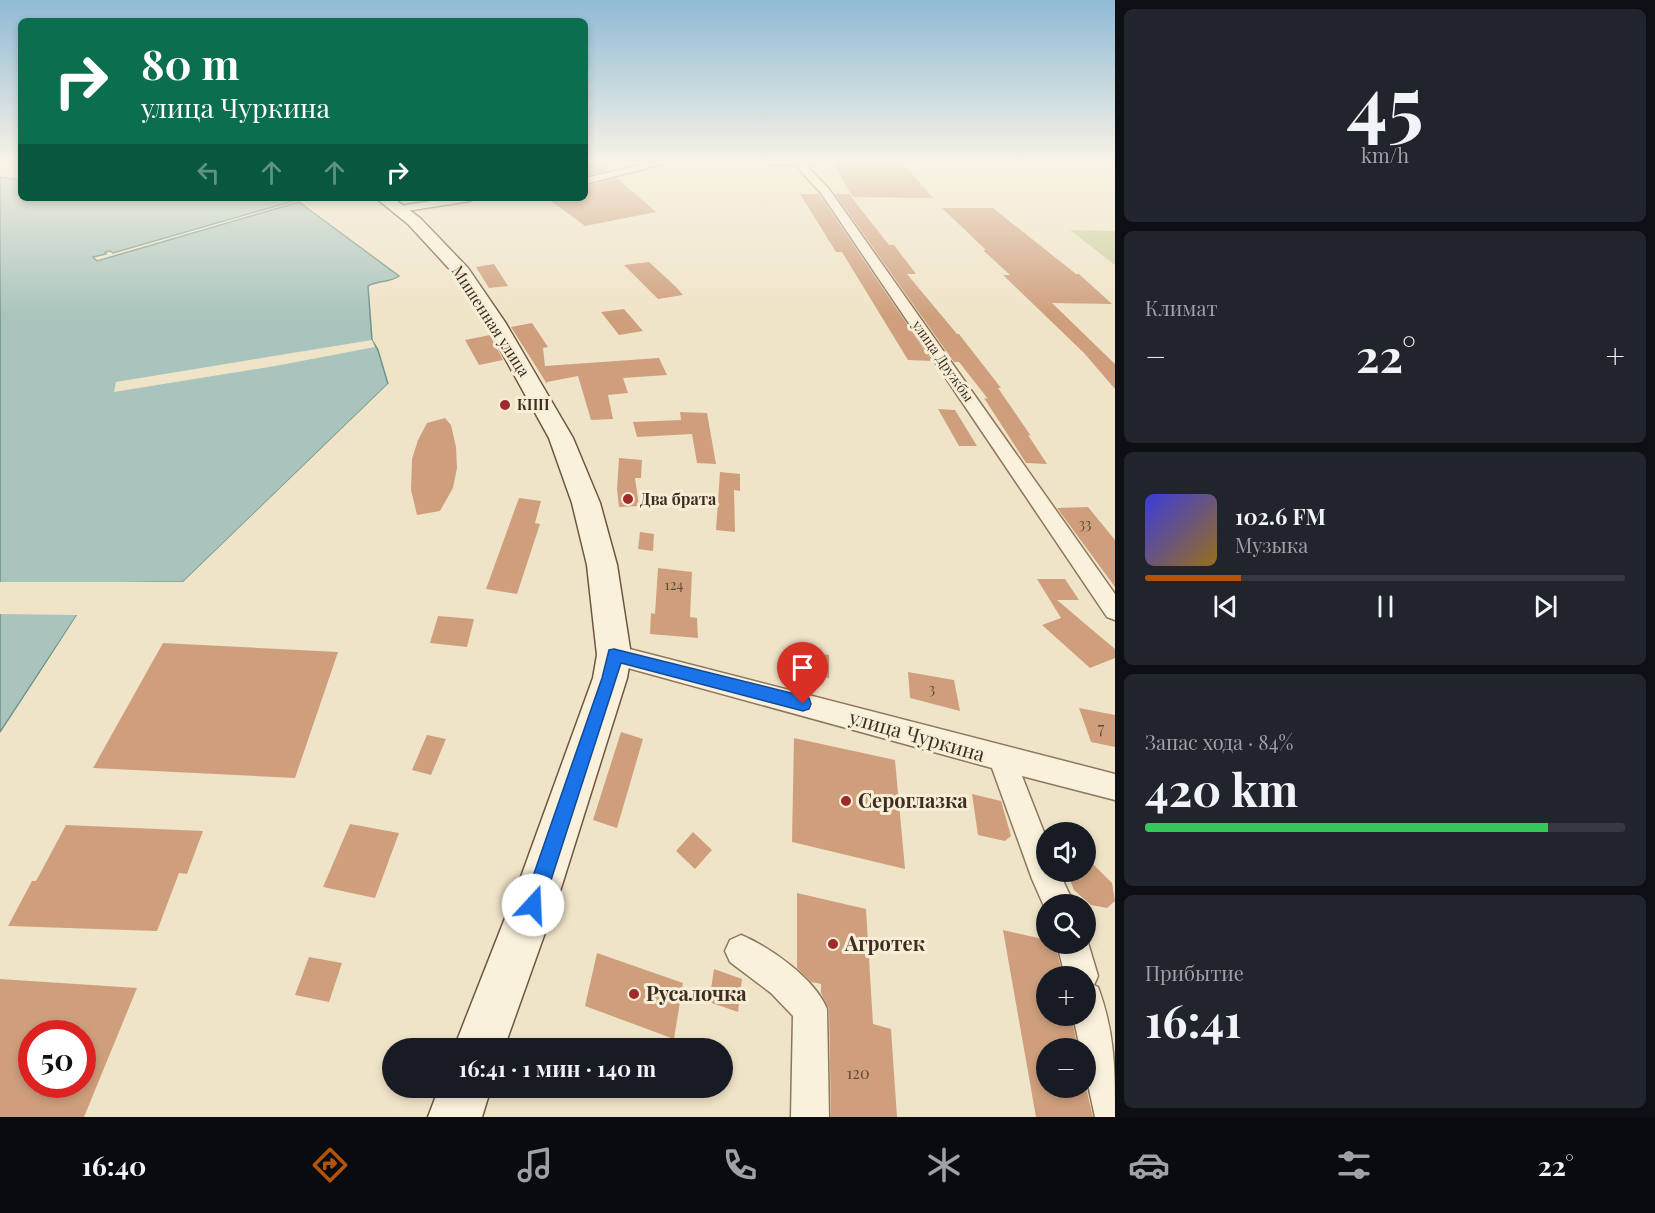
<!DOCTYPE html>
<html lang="ru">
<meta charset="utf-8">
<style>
body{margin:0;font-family:"Playfair Display",serif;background:#20242c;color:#f1f3f6;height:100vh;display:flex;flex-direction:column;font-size:22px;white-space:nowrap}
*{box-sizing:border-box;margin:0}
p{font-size:20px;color:#9ea1a6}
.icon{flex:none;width:33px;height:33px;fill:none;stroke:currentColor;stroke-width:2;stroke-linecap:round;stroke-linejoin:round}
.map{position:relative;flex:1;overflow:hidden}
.details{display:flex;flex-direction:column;gap:9px;padding:9px;background:#0d0f14;width:540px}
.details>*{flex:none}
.top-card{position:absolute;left:18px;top:18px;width:570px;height:183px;border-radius:9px;box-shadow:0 3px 9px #0003;background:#0b6e4f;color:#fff;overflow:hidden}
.buttons{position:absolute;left:1036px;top:822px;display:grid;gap:12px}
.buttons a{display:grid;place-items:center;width:60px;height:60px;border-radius:50%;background:#171b24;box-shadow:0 3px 9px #0003;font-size:30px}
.speed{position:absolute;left:18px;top:1020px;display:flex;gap:12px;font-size:30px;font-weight:700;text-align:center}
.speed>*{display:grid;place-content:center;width:78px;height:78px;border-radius:50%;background:#171b24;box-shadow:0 3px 9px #0003;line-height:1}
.speed .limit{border:9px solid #d22;background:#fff;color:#111}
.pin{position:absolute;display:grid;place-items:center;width:51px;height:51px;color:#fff;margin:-62px -26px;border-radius:50% 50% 50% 0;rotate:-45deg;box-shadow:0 0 6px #0007}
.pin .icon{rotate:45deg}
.me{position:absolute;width:66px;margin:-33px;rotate:20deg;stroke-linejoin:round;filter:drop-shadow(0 0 4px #0008)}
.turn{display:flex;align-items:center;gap:21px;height:126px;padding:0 24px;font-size:27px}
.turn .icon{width:78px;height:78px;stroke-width:2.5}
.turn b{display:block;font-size:42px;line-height:51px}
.lanes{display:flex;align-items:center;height:57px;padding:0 24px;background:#0003;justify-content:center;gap:30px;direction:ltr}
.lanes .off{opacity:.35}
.big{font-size:45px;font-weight:700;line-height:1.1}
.details .tile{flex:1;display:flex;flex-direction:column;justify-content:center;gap:9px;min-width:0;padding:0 21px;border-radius:9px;background:#20242c}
.details .dial{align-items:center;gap:0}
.dial b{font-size:78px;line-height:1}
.song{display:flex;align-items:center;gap:18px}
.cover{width:72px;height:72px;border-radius:9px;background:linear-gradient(135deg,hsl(240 70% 55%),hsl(40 70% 35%))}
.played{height:6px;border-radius:3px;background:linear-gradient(90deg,#b45309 20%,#363941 20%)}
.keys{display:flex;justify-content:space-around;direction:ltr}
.heat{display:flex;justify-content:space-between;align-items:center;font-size:33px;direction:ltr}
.charge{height:9px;border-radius:4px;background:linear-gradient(90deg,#34c759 84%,#363941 0)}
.trip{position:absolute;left:382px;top:1038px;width:351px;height:60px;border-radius:30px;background:#171b24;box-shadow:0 3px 9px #0003;font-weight:700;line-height:60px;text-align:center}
.tab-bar{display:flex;height:96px;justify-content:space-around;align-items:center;background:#090b0e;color:#9ea1a6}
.tab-bar .icon{width:42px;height:42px}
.tab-bar .active{color:#b45309}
.tab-bar b{font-size:27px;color:#f1f3f6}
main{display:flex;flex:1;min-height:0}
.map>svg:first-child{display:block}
</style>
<main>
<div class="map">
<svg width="1115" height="1117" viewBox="0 0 1115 1117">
<rect width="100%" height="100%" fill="#f0e4c8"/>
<path fill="#c9cf9b" d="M1070 230 1115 231V265Z"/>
<path fill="#a9c4bc" stroke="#6f938a" stroke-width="1.5" d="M0 177 21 180V198H293L297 200 113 253 110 251 105 252 106 254 93 257 97 261 299 202 399 276C390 283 378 280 368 286L372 340 378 350 388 384 183 582 98 583 0 732Z"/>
<path fill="#f0e4c8" d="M372 340 375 347 275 366 114 392 116 382Z
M388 384H391L390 387 185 584 99 586 0 735 77 615 0 614V582H183Z"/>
<path fill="#cf9f7d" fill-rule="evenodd" d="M831 160 903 163 933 198 853 197Z
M599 162 609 170 585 176V165Z
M617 178 656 212 585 226 547 198H585V186Z
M800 194H819L932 361 908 360 842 252H836Z
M835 194H849L889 245H894L916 274H907L957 334H959L1001 388H998L1031 436 1028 435 1047 464 1026 463 984 398 988 399 959 362H954Z
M942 208H993L1076 274H1079L1112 304 1052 303 1115 364V389L1084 353 1003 275H1010L983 250H986Z
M649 262 675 286 683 295 658 299 624 265Z
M494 264 508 286 489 288 476 267Z
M624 309 643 331 619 335 601 312Z
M532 323 548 347 543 348 545 366 659 358 667 375 623 378 628 393 608 395 613 419 591 420 578 376 547 382V384L511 327Z
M490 335 503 360 479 365 465 340Z
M938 409 955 410 977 446H959Z
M680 412 707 413 716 464 697 463 692 434 637 437 633 422 681 420Z
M445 418 451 425 456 447 457 468 453 488 440 511 417 515 411 490 412 459 418 440 427 423Z
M619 458 642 460 641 478H635L639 506 619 507 617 489Z
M720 472 740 474V491L734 490 735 532 716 530Z
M519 498 541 501 535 523 540 524 517 594 486 589Z
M1088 507 1115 540V587L1057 508Z
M640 532 654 534 653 551 638 549Z
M658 568 692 572 690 617 697 618 698 638 650 634 651 613 655 614Z
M1037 579H1065L1079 600H1057L1115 649V658L1090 668 1042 625 1061 618Z
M438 616 474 619 467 647 430 643Z
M163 643 338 652 295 778 93 768Z
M792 648 829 655V678L792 670Z
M908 672 954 680 960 711 910 698Z
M1079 708 1115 715V747L1091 742Z
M621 732 643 739 617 828 593 820Z
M427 735 446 739 431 775 412 770Z
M794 738 895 760 905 869 792 842Z
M972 794 1001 801 1011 836 1005 841 978 835Z
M350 824 399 833 375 898 323 887Z
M66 825 203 831 187 874 179 873 157 931 8 926 32 881H36Z
M693 832 712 850 695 869 676 851Z
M1086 857 1112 883 1115 901 1107 908 1091 905 1074 890 1067 872H1086Z
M797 893 866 909 873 1024 891 1029 897 1117H831L829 1009 821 993V984L811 982 797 968Z
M1003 930 1047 940V944H1055L1063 976H1047V1016H1071L1078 1048H1047V1088H1086L1093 1117H1036Z
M597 953 683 983 674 1039 585 1006Z
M309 957 342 963 329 1002 295 995Z
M714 969 742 979 738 1012 709 1002Z
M0 979 137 988 84 1117H0ZM32 1034H82V1084H32Z"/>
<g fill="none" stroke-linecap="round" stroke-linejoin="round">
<defs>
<path id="street" d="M662 160H678L585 184V178Z
M737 160H801L829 189 1115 594V620L1107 617 821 193 795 165 742 163Z
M450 198H475L470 201 400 212 395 209 400 206Z
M614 645 1115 774V800L1022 776 1047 840V872H1059L1074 904H1047V913L1032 879 992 768 606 662 602 655 606 648Z
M741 935C770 947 815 979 827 1009L829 1117H791L793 1016 771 993 730 962 725 951 730 940Z
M1086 936 1098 976 1094 985 1098 987C1115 1033 1115 1069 1115 1117H1095L1086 1075V1048H1080L1073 1016H1086V976H1065L1057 944H1086Z"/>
<path id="secondary" d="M376 198H393L420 218 468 268 505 322 573 438 600 503 617 565 631 655 627 678 562 885 504 1048H454L518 885 593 678 597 655 587 565 572 503 549 438 485 322 455 275 408 224Z
M439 1088H491L482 1117H428Z"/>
</defs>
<use href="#street" stroke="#8d765c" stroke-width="3"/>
<use href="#secondary" stroke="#6f573f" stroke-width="3"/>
<use href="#street" fill="#faf1dc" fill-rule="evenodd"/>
<use href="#secondary" fill="#faf1dc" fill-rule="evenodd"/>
</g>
<linearGradient id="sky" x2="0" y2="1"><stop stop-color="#8fbad6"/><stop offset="0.51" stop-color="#f8f3e6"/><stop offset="1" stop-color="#f8f3e6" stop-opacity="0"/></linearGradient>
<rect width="1115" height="316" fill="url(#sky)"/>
<path fill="#1a73e8" stroke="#114b97" stroke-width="1.5" d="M614 649 803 696 809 698 811 704 809 709 803 711 621 663 543 905 540 912 533 915 526 912 523 905 602 678 609 650Z"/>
<g fill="#9e2a2b" stroke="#f7eed8" stroke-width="2">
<circle cx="505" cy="405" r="6"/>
<circle cx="628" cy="499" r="6"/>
<circle cx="846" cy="801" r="6"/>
<circle cx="833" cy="944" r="6"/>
<circle cx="634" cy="994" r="6"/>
</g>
<g text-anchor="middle" stroke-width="6" stroke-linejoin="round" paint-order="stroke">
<g font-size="14" fill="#3d2e20" stroke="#f7eed8">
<text transform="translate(943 361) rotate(55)" y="5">улица Дружбы</text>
</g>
<g font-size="14" font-weight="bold" fill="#3d2e20" stroke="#f7eed8" text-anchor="start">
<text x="517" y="410">КПП</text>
</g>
<g font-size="14" fill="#624a37">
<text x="1085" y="529">33</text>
<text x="674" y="590">124</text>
<text x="932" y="694">3</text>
</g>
<g font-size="16" fill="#3d2e20" stroke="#f7eed8">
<text transform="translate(491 321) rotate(57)" y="6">Мишенная улица</text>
</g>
<g font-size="16" font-weight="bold" fill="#3d2e20" stroke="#f7eed8" text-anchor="start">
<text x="640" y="505">Два брата</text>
</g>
<g font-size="16" fill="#624a37">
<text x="1101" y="734">7</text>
<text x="858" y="1079">120</text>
</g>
<g font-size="20" fill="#3d2e20" stroke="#f7eed8">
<text transform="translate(917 736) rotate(16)" y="7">улица Чуркина</text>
</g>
<g font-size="20" font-weight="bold" fill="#3d2e20" stroke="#f7eed8" text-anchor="start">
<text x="858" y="808">Сероглазка</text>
<text x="845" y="951">Агротек</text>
<text x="646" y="1001">Русалочка</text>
</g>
</g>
</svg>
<div class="buttons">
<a><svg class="icon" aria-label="sound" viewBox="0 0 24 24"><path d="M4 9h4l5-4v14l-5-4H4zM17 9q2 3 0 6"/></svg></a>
<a><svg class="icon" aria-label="search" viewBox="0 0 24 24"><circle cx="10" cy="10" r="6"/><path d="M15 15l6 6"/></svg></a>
<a>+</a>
<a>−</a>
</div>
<div class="speed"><div class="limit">50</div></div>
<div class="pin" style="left:803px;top:704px;background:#d93025"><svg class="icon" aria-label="arrive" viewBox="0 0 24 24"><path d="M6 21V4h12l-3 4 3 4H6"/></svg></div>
<svg class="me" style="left:533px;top:905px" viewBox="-20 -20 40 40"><circle r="19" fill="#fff"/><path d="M0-13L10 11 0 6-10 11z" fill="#1a73e8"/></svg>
<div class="trip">16:41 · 1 мин · 140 m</div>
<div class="top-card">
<div class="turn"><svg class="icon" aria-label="right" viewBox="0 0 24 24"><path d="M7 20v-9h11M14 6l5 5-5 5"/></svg><div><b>80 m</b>улица Чуркина</div></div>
<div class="lanes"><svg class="icon off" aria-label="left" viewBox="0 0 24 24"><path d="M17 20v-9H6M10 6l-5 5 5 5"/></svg><svg class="icon off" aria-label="ahead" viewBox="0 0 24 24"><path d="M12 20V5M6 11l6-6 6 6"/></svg><svg class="icon off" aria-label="ahead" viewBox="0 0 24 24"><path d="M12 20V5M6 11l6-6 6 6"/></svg><svg class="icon" aria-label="right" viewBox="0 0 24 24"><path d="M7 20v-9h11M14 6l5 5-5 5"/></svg></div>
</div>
</div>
<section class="details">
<div class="tile dial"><b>45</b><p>km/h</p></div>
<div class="tile"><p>Климат</p>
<div class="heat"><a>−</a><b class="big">22°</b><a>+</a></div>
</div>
<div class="tile">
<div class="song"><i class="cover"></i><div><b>102.6 FM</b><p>Музыка</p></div></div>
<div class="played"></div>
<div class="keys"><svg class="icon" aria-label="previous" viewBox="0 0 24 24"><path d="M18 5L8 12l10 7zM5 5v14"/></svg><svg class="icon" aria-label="pause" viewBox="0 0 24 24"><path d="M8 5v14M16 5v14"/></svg><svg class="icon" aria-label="next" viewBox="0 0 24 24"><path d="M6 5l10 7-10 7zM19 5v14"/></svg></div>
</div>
<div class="tile"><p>Запас хода · 84%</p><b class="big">420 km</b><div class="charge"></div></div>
<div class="tile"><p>Прибытие</p><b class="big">16:41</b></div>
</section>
</main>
<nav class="tab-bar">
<b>16:40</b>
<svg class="icon active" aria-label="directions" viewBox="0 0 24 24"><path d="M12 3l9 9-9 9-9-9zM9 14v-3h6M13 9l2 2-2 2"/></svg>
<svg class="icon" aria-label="music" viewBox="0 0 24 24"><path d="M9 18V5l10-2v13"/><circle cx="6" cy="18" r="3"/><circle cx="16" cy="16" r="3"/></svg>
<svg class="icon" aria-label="phone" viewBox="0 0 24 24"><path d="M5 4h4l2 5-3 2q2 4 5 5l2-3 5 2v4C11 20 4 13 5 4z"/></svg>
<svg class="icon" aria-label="climate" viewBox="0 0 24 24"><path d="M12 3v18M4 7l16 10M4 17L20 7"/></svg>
<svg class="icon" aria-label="car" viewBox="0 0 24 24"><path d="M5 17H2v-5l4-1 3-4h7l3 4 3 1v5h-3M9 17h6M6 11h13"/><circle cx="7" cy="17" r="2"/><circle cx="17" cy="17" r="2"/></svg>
<svg class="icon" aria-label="filters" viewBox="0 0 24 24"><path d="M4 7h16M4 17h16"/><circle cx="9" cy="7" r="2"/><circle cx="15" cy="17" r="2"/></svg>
<b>22°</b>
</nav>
